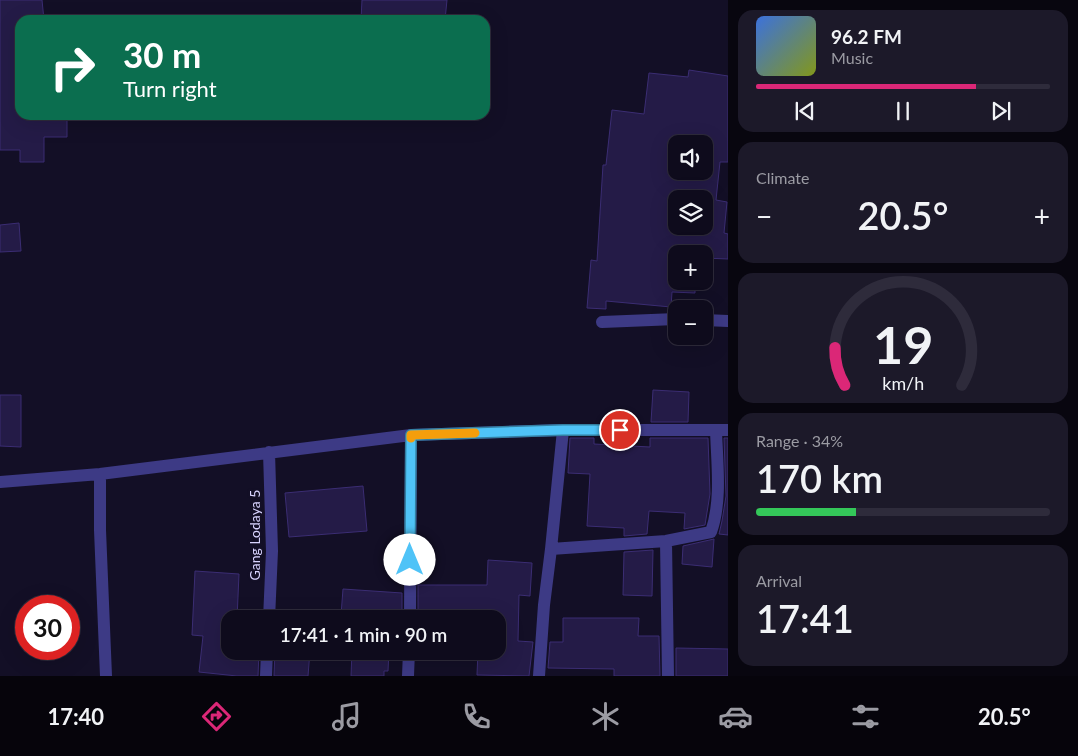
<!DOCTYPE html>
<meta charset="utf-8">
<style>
body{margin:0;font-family:Lato,sans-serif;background:#1c1929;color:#f1f3f6;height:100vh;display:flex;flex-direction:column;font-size:19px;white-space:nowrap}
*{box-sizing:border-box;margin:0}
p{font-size:16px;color:#9b9ba3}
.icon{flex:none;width:28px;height:28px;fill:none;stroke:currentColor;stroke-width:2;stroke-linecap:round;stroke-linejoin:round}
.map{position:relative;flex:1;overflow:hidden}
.sheet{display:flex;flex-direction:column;gap:10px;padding:10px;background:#08060f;width:350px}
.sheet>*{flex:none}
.hud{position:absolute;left:15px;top:15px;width:475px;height:105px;border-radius:15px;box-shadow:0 5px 20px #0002,0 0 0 1px #2e2b3b;background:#0b6e4f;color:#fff;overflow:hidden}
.buttons{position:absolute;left:668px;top:135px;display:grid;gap:10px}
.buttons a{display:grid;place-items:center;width:45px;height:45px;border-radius:10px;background:#0e0b1c;box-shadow:0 5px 20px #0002,0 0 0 1px #2e2b3b;font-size:25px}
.speed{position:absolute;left:15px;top:595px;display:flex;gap:10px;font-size:25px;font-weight:700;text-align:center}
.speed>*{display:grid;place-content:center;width:65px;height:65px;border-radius:50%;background:#0e0b1c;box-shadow:0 5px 20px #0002,0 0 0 1px #2e2b3b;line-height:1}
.speed .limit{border:8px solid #d22;background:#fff;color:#111}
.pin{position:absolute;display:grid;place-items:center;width:42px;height:42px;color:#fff;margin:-21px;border:2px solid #fff;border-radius:50%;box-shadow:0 1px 5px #0007}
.me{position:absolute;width:55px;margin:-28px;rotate:0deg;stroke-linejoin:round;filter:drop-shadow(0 0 4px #0008)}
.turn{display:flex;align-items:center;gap:18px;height:105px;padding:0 25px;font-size:22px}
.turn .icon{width:65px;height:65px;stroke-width:2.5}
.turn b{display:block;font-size:35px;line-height:42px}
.big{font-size:38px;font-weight:600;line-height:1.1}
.sheet .card{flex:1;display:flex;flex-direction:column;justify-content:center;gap:8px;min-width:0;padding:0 18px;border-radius:15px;background:#1c1929}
.sheet .dial{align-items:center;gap:0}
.dial svg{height:130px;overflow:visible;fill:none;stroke:#2e2b3b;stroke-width:7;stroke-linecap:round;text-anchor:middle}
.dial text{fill:#f1f3f6;stroke:none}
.song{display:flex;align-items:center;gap:15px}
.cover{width:60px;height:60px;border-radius:8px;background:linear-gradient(135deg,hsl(220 70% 55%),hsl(70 70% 35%))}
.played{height:5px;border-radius:2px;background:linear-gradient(90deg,#db2777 75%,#2e2b3b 75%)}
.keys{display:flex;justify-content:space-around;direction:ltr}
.heat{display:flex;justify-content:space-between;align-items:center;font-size:28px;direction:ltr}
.charge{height:8px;border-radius:4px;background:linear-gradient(90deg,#34c759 34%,#2e2b3b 0)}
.trip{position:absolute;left:221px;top:610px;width:285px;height:50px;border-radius:15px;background:#0e0b1c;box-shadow:0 5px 20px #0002,0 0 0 1px #2e2b3b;font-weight:600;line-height:50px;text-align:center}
.dock{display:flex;height:80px;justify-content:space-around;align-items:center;background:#06040b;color:#9b9ba3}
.dock .icon{width:35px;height:35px}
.dock .selected{color:#db2777}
.dock b{font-size:22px;color:#f1f3f6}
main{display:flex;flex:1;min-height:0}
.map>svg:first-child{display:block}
</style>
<main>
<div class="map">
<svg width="728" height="676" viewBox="0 0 728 676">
<rect width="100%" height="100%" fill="#130f26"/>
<path fill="#241b47" stroke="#3b2d73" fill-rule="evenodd" d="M0 0H42L44 20H20V115H67V137H44V162H20V150H0Z
M362 0H447L445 20H361Z
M689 70 728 76V162H720L716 200 727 202 724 233 728 234V259L704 258V254H676V281H695V293L672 292 671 307 606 301V309L587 308 591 260 597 261 603 165H606L612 110 644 114 649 73 688 77ZM676 144H704V171H676ZM676 199H704V226H676Z
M19 223 21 251 0 252V225Z
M653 390 689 392 688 422H651Z
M0 395H21V447L0 446Z
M570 438H594V444L650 447V438H708L710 494 705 525 684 529 685 513 649 511 647 534 624 536V528L587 526 590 474 568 473Z
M724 438H728V535L719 534 722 521 726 496Z
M363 486 367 531 289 537 285 493Z
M714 539 712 567 682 564 683 546Z
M653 550 652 596 623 595 624 552Z
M488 560 532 563 530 596 519 595 518 641 533 642 529 676 477 675 478 651H498V619H418V585H487Z
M195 571 239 574 237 619H230V651H259L258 676H237L199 672 203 636 192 635Z
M343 589 402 593V619H345V616L341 615Z
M563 618H639L638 636H659L660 676H614V669L548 668 550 642H563Z
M676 648 728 649V676H676Z
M275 651H310L308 676H274Z
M352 651H389L388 671H384V676H351Z"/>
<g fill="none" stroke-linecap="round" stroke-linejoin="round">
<path stroke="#3d3a85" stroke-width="12" d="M704 320 728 321
M602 322 676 319
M100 474V530L106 676
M0 482 100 474 411 435 563 430H728
M666 541 668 676
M551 549 563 430
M269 619 272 551 269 452
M410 619 411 435
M266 676 267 651
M408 676 409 651
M539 676 544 605 551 549 666 541 711 532C722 501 717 463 716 430"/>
</g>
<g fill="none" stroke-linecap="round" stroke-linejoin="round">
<defs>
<path id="route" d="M410 560 411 435 563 430H620"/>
</defs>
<use href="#route" stroke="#337fa1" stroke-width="12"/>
<use href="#route" stroke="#4fc3f7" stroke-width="9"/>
<path stroke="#f59e0b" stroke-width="9" d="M411 438V435L475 433"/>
</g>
<g text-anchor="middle" stroke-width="5" stroke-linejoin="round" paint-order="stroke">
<g font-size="14" fill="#d9d4ff" stroke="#130f26">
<text transform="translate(255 535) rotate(-90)" y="5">Gang Lodaya 5</text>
</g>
</g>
</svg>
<div class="buttons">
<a><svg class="icon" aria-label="sound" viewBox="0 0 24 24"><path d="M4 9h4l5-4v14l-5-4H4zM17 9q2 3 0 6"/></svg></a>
<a><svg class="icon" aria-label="layers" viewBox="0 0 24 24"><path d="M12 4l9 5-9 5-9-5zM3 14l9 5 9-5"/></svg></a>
<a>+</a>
<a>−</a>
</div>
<div class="speed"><div class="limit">30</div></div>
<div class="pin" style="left:620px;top:430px;background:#d93025"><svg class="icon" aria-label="arrive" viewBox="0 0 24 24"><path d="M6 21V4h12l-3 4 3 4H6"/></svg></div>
<svg class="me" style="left:410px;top:560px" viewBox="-20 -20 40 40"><circle r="19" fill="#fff"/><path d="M0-13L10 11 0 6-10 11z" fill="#4fc3f7"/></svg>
<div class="trip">17:41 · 1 min · 90 m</div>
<div class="hud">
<div class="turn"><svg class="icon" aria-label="right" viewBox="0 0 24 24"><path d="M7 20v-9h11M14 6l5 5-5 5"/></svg><div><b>30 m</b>Turn right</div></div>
</div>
</div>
<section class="sheet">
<div class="card">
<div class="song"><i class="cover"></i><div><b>96.2 FM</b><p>Music</p></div></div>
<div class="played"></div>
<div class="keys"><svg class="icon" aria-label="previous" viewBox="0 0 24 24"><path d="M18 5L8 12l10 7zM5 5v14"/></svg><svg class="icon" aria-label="pause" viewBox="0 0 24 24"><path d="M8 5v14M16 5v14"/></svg><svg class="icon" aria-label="next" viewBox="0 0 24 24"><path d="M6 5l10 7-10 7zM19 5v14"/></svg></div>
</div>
<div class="card"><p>Climate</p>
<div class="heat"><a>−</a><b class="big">20.5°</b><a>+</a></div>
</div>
<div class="card dial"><svg viewBox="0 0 100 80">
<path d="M14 69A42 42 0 1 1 86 69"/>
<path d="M14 69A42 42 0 0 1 8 46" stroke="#db2777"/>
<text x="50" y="56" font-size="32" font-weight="700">19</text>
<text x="50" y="72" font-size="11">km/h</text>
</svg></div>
<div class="card"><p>Range · 34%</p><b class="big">170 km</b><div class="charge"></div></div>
<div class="card"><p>Arrival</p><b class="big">17:41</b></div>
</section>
</main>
<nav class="dock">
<b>17:40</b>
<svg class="icon selected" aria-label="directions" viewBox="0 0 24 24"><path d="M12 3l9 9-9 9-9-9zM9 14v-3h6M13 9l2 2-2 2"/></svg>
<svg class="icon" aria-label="music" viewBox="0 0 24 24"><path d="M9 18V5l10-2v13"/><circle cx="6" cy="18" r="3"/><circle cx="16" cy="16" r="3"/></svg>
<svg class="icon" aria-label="phone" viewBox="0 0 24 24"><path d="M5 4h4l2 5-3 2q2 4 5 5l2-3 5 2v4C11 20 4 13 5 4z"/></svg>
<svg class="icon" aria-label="climate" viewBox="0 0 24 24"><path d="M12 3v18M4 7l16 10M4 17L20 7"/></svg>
<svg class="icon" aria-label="car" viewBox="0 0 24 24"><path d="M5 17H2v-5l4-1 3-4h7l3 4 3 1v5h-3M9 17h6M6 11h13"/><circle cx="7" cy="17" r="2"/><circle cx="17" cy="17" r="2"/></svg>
<svg class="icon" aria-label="filters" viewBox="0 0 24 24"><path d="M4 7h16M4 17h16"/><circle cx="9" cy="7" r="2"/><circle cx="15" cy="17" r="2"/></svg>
<b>20.5°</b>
</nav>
